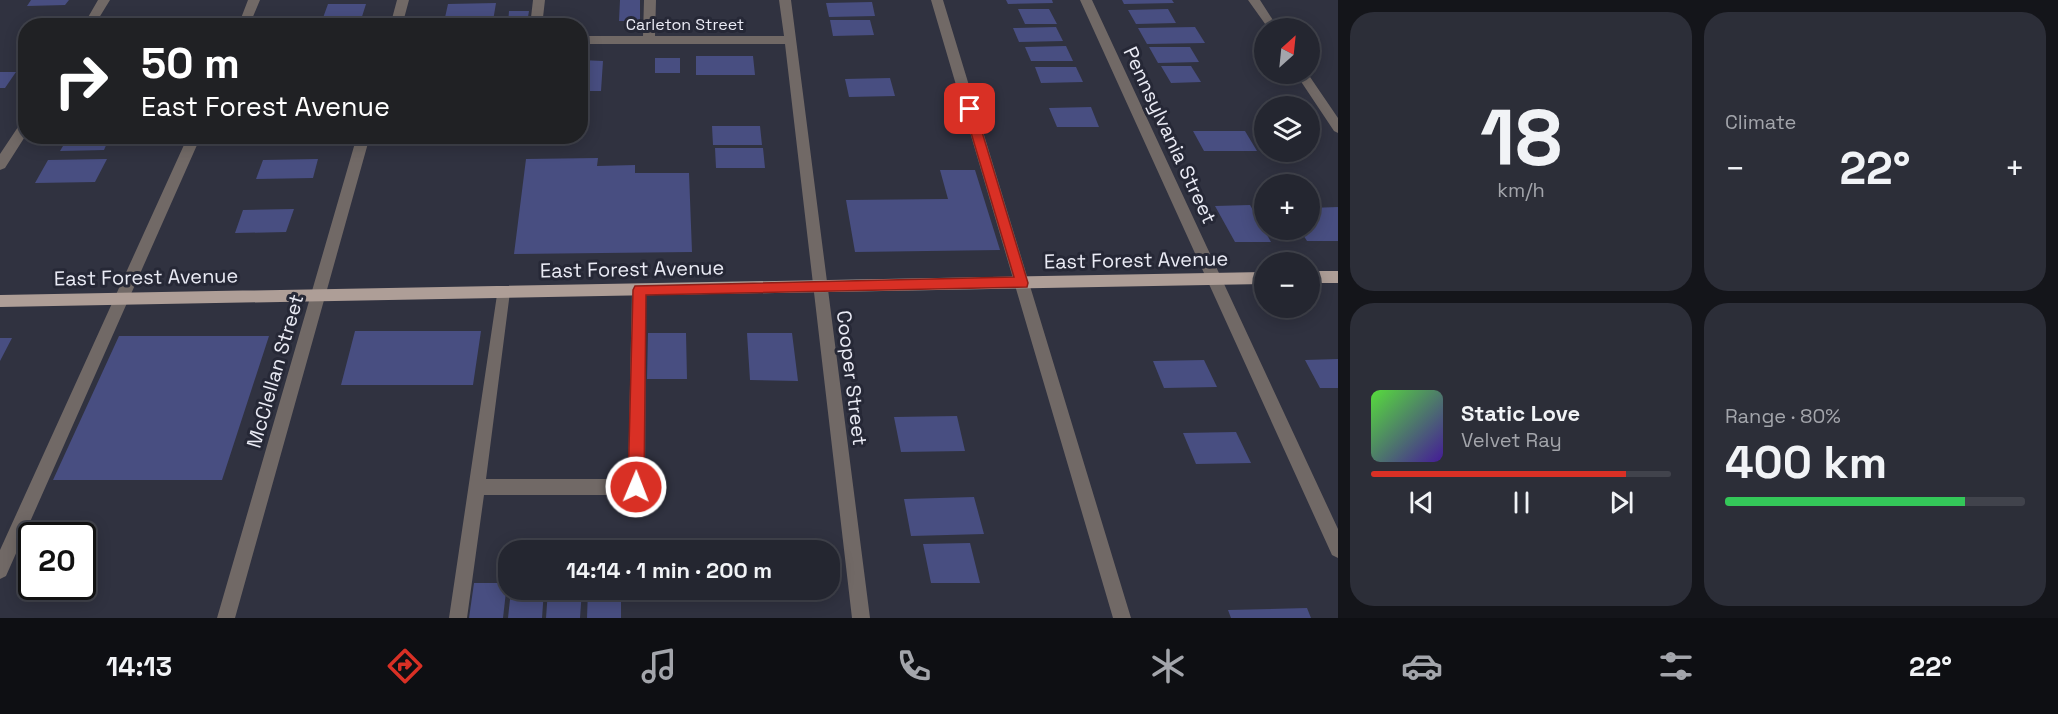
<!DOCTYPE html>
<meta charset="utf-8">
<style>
body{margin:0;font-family:"Space Grotesk",sans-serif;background:#2c2e38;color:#f1f3f6;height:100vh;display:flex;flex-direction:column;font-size:22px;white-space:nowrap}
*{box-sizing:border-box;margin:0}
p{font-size:20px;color:#a3a5ab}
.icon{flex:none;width:33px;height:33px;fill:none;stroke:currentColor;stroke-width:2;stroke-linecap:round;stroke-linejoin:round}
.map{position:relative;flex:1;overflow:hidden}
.details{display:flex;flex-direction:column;gap:12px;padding:12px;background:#14151a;width:720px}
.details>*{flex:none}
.hud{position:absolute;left:18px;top:18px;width:570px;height:126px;border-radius:24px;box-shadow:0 3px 15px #0003,0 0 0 2px #41434c;background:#202124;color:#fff;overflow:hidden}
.needle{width:39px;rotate:27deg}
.tools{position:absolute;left:1254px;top:18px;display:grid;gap:12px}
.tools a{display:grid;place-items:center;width:66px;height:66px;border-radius:50%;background:#242630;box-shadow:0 3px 15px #0003,0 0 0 2px #41434c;font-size:30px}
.speed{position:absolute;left:18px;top:522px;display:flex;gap:12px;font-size:30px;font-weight:700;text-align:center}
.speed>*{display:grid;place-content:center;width:78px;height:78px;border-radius:50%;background:#242630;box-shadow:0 3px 15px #0003,0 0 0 2px #41434c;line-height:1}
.speed .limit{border:3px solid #111;border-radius:9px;background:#fff;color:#111}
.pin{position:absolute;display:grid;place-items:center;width:51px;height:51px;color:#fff;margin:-26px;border-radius:12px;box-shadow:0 3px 9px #0006}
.me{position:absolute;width:66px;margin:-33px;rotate:1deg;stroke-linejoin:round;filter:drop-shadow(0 0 4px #0008)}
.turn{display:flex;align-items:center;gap:21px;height:126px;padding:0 24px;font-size:27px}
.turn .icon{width:78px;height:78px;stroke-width:2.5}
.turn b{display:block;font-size:42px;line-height:51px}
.big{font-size:45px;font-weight:800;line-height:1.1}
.details .tile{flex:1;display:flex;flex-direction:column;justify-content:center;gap:9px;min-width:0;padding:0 21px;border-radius:24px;background:#2c2e38}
.details .dial{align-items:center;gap:0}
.dial b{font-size:78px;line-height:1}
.song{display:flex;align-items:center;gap:18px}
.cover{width:72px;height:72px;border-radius:9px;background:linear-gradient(135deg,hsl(110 70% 55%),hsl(260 70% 35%))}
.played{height:6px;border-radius:3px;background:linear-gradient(90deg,#d93025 85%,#41434c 85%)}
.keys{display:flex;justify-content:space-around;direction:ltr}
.heat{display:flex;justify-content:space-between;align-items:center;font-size:33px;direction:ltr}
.charge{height:9px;border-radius:4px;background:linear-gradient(90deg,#34c759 80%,#41434c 0)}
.details .tiles{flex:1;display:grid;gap:12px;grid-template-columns:repeat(2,1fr)}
.trip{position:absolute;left:498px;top:540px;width:342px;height:60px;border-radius:24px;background:#242630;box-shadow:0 3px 15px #0003,0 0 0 2px #41434c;font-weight:800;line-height:60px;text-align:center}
.dock{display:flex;height:96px;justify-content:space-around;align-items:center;background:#0e0f13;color:#a3a5ab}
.dock .icon{width:42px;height:42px}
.dock .selected{color:#d93025}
.dock b{font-size:27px;color:#f1f3f6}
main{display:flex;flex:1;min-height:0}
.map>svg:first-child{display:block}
</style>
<main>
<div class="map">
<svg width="1338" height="618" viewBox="0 0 1338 618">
<rect width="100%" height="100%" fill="#303240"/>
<path fill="#484e81" d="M31 0H69L65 5 27 6Z
M620 0H640V21H619Z
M1006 0H1052L1053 3 1008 4Z
M1122 0H1172L1174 3 1124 4Z
M872 2 875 16 829 17 826 3Z
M496 3 493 21 444 22 448 4Z
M328 4H366L359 26H320Z
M1018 9H1049L1057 24H1025Z
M1168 9 1176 23 1136 24 1128 10Z
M509 11H529L527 23 508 24Z
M830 20H870L874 35 833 36Z
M1056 27 1063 41 1019 42 1013 28Z
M1195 27 1205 43 1147 44 1138 28Z
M1066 46 1073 61H1031L1025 47Z
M1149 47H1190L1199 62 1158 63Z
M696 56H753L755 75H696Z
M655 58H680V73H655Z
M580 60 603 61 601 91H580Z
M1161 66H1191L1201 82 1171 83Z
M1035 67H1076L1083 82 1041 83Z
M0 72H16L5 88H0Z
M890 78 895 96 849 97 845 79Z
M1091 107 1099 127H1057L1049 108Z
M712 126H760L762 145H713Z
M1193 131H1245L1257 151H1204Z
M69 136H110L104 150 60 151Z
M414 136H471L470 142 413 143Z
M715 148H763L765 168H716Z
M598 158 597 166 635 165V173H689L692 252 514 254 526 159Z
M107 159 95 182 35 183 48 160Z
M318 159 313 178 256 179 263 160Z
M940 170H975L1000 250 855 252 846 200 948 199Z
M1250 205 1271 242H1235L1215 206Z
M1338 207V241H1307L1300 230H1310V208Z
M294 209 286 232 235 233 243 210Z
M355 331H481L473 385H341Z
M648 333H686L687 379H647Z
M747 333H792L798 381 750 380Z
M119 336H269L222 480H53Z
M0 338H12L0 361Z
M1338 359V388H1320L1305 360Z
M1204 360 1217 387 1164 388 1153 361Z
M957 416 965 451 901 452 894 417Z
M1236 432 1251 463 1196 464 1183 433Z
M974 497 984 534 911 536 904 499Z
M970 543 980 583H931L923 544Z
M474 583H507L503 618H469Z
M511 590H544L542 618H508Z
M548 590H582L580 618H546Z
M588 590H621V618H587Z
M1307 608 1311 618H1231L1228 610Z"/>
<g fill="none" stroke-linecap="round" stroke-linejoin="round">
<path fill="#716966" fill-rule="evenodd" d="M98 0H110L94 26H83Z
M248 0H260L249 26H238Z
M397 0H409L402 26H390Z
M533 0H545L542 26H530Z
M644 0H656L655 36H784L779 0H791L870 618H852L785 44H580V36H643Z
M931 0H943L1131 618H1113Z
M1080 0H1092L1338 529V558L1332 555Z
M1248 0H1260L1278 28H1268Z
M1296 74H1308L1338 118V133L1334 131Z
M26 120V135L5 168 0 170V154L22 121Z
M188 136H201L6 576 0 579V550Z
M357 136H370L235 618H217Z
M639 284 644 286 646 290 645 487 642 493 636 495H484L467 618H449L498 288 503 286 508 288 510 292 486 479H628L632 290 634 286Z"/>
<path fill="#ae9e97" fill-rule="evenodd" d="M1310 271H1338V283H1310Z
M1264 272V284L0 307V295Z"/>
</g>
<path fill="#d93025" stroke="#8d1f18" stroke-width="1.5" d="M970 105 975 109 1028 283 1027 287 646 295 644 487 642 492 636 494 631 492 628 487 633 290 635 286 1014 277 964 109Z"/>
<g text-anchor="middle" stroke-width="6" stroke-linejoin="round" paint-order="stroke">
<g font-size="16" fill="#eaebf5" stroke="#262836">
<text x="685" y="30">Carleton Street</text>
</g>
<g font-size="20" fill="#eaebf5" stroke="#262836">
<text transform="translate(1170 135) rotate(65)" y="7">Pennsylvania Street</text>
<text transform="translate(1136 260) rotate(-1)" y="7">East Forest Avenue</text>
<text transform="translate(632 269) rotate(-1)" y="7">East Forest Avenue</text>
<text transform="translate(146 277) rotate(-1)" y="7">East Forest Avenue</text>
<text transform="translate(275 371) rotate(-74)" y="7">McClellan Street</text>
<text transform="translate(852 378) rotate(83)" y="7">Cooper Street</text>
</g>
</g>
</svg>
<div class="tools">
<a><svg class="needle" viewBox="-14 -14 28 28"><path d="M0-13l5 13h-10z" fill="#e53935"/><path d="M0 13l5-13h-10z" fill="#a3a5ab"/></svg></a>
<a><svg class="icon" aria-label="layers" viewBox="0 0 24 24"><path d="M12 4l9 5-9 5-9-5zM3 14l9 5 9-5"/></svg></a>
<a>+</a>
<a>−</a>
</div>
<div class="speed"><div class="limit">20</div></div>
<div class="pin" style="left:970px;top:109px;background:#d93025"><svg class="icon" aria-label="arrive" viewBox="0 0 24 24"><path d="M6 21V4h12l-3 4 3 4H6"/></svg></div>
<svg class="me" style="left:636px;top:487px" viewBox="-20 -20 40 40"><circle r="17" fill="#d93025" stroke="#fff" stroke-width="3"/><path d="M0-11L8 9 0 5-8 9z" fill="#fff"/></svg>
<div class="trip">14:14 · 1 min · 200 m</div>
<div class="hud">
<div class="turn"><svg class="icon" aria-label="right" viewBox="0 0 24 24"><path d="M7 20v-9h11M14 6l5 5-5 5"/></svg><div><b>50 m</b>East Forest Avenue</div></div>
</div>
</div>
<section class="details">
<div class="tiles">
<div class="tile dial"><b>18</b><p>km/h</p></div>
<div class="tile"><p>Climate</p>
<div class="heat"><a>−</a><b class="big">22°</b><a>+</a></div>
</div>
<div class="tile">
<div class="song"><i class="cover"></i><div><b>Static Love</b><p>Velvet Ray</p></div></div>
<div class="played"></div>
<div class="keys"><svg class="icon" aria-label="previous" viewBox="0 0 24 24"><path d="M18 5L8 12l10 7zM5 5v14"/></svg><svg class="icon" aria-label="pause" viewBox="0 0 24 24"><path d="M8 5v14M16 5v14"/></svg><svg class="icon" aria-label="next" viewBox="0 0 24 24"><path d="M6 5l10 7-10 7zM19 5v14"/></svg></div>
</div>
<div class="tile"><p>Range · 80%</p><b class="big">400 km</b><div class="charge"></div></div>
</div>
</section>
</main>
<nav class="dock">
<b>14:13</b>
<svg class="icon selected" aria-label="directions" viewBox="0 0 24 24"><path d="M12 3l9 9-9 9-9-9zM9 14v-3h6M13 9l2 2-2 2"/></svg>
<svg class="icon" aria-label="music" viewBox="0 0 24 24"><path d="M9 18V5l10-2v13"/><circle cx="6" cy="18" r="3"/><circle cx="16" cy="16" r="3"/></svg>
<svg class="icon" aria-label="phone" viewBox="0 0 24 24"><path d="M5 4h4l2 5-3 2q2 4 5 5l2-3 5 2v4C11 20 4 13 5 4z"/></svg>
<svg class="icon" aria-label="climate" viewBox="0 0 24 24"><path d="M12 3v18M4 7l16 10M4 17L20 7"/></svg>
<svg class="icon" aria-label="car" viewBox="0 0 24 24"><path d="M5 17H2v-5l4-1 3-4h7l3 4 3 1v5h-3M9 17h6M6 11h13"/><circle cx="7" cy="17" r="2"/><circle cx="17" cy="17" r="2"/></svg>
<svg class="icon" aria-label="filters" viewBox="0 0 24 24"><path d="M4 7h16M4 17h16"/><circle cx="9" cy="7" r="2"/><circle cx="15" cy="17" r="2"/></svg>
<b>22°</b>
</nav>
